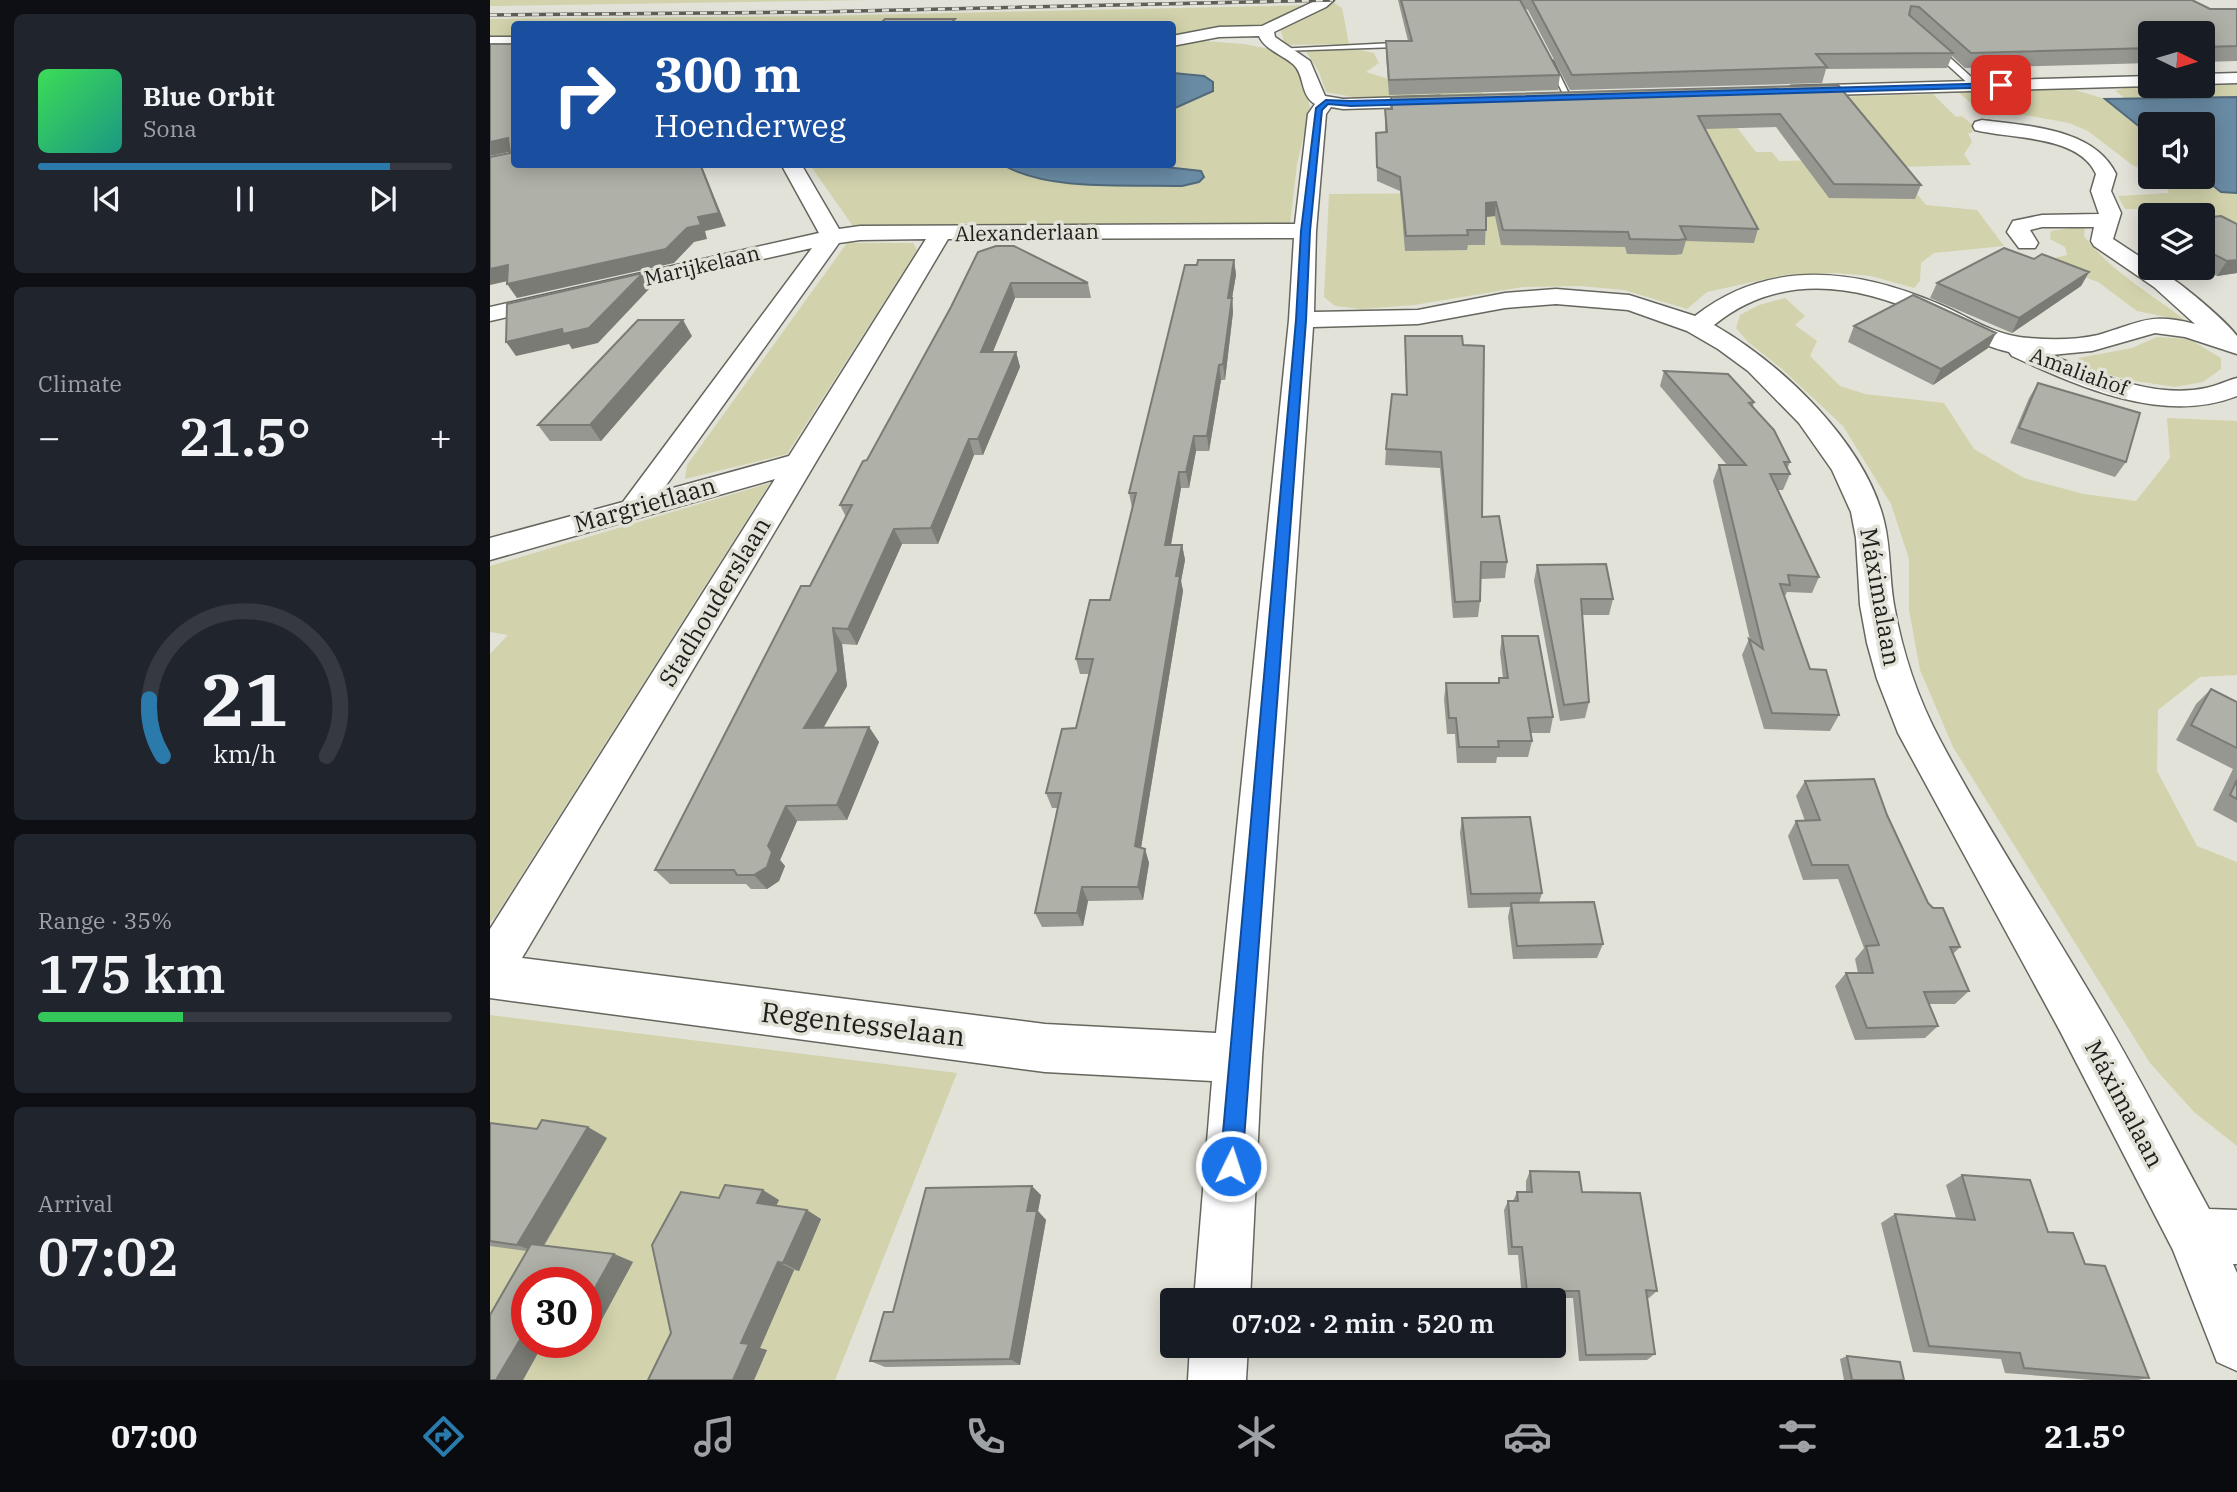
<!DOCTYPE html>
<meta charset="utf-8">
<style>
body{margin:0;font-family:"IBM Plex Serif",serif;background:#20242c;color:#f1f3f6;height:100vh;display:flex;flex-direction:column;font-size:26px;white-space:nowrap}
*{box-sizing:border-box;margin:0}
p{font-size:23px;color:#9ea1a6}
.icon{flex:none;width:38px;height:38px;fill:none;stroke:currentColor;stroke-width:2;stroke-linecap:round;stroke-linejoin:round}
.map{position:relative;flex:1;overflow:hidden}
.drawer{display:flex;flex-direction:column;gap:14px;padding:14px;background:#0d0f14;width:490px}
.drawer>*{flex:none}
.banner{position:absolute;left:21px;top:21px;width:665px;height:147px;border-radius:7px;box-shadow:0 4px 18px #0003;background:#1a4fa0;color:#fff;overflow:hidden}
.needle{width:46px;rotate:95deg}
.fabs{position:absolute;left:1648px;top:21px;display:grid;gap:14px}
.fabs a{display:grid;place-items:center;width:77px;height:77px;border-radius:7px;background:#171b24;box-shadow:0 4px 18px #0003;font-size:35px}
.speed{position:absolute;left:21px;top:1267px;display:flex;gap:14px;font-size:35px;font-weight:700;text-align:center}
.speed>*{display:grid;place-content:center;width:91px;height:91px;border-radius:50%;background:#171b24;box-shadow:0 4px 18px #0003;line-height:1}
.speed .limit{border:10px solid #d22;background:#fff;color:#111}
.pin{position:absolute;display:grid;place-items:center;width:60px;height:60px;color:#fff;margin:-30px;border-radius:14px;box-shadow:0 4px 10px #0006}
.me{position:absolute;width:77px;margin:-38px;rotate:4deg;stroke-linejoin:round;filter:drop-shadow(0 0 5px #0008)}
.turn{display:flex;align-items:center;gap:24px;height:147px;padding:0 28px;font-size:32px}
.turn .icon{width:91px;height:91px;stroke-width:2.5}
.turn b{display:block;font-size:49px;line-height:60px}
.big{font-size:52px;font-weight:600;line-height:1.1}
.drawer .tile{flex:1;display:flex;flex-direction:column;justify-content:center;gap:10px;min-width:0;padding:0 24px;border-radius:10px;background:#20242c}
.drawer .dial{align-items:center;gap:0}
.dial svg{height:182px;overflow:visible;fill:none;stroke:#363941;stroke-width:7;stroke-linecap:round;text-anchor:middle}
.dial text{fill:#f1f3f6;stroke:none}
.song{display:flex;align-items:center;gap:21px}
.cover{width:84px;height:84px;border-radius:10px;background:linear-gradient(135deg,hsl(130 70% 55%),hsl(170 70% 35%))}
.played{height:7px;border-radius:4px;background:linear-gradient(90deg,#2b7aac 85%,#363941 85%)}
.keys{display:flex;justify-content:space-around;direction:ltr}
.heat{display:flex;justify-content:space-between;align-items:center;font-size:38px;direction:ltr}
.charge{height:10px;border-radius:5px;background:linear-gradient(90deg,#34c759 35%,#363941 0)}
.trip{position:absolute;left:670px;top:1288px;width:406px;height:70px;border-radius:7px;background:#171b24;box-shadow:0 4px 18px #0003;font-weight:600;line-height:70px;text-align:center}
.dock{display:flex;height:112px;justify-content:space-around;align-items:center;background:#090b0e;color:#9ea1a6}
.dock .icon{width:49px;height:49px}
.dock .on{color:#2b7aac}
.dock b{font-size:32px;color:#f1f3f6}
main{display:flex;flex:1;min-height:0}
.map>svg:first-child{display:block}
</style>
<main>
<section class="drawer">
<div class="tile">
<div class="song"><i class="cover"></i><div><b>Blue Orbit</b><p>Sona</p></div></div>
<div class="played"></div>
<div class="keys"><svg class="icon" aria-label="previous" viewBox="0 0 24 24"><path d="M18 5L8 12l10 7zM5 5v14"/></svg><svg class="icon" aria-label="pause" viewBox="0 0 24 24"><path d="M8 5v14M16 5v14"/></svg><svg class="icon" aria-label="next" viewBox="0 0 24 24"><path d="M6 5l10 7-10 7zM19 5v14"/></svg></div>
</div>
<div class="tile"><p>Climate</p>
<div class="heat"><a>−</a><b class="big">21.5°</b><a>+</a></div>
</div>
<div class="tile dial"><svg viewBox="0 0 100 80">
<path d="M14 69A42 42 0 1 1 86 69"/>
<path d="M14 69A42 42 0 0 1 8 44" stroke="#2b7aac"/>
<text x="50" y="56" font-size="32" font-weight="700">21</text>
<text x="50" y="72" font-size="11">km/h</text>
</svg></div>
<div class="tile"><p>Range · 35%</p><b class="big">175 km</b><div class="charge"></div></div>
<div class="tile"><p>Arrival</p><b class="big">07:02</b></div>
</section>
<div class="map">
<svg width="1747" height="1380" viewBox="0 0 1747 1380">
<rect width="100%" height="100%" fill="#e2e2d9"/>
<path fill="#d2d3ac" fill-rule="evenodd" d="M0 0H380L9 6H0Z
M843 2 852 8 859 44 795 45 790 28Z
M822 5 767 27 683 36 682 24H24V37L0 38V19L328 16Z
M714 41 754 44 785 50 813 71 820 109 807 164 800 224 365 229 320 165 513 164C561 192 637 184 692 186L709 183 695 168 649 165 682 164 683 109 708 99 699 73H683V45Z
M860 48 884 53 889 63 876 72 927 88 991 91 993 96 873 99 836 92 829 72 816 52Z
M1747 84V97L1636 99 1625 91 1635 88Z
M1582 89 1615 99 1661 136V175L1641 164 1598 131 1579 123 1541 116 1488 109 1468 92Z
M1443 94 1466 117 1472 116 1484 126 1482 133H1478L1482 142 1474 154 1481 165 1405 167 1436 205 1487 210 1514 246 1444 253 1431 263 1430 281 1424 288 1381 276 1346 273 1295 275 1217 292 1197 309 1134 290 1090 286 1033 287 924 305 872 309 845 306 834 297 839 194 992 193 1224 98 1266 152H1282L1289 161 1395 159 1343 97Z
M1664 177H1712L1731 192 1747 193V223L1688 209H1635L1628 196 1679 193 1674 182Z
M1595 226 1594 236C1621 272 1662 294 1696 321L1647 311 1608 282 1552 261 1577 255 1575 247 1560 239 1561 231Z
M357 243H423L427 250 297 454 195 479 197 465Z
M1295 298 1315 316 1305 325 1327 341 1320 356 1350 386 1375 394 1454 403 1484 449 1534 478 1594 494 1646 501 1680 458 1677 418 1747 421V675L1710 677 1668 710 1667 771 1707 846 1747 862V1146L1704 1112 1660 1063 1463 747 1430 670 1419 610V559L1401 504 1353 426 1292 369 1258 342 1246 328 1250 315 1269 305Z
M1667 337 1699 339 1731 358V369L1713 382 1685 387 1639 380 1600 370 1588 358 1642 348Z
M280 483 5 917 0 922V654L18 635 0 632V566Z
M0 1015 467 1073 345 1380H0ZM37 1283H96V1342H37Z"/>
<path fill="#698ba4" stroke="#526a7b" stroke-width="2" d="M683 73 714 76 723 82V91L683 109Z
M1747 97V193L1731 192 1712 177 1713 124H1661V136L1615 99Z
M513 165 649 164 711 171 714 177 709 182 692 186C637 184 561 192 513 165Z"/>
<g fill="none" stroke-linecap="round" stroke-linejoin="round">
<defs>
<path id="lane" d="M904 43 907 47 791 51 787 49Z
M1439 44H1445L1489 84V88H1483L1439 48Z
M1056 59 1063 61 1082 100 1075 98Z"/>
<path id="street" d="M827 0H844L836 7 784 32 785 37 820 61 835 96 853 99 950 96 959 101 950 106 853 109 841 107 836 114 826 231 824 312 928 310 1015 293 1066 289 1139 295 1205 316C1280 257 1368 269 1451 305 1481 318 1505 336 1539 338 1561 340 1586 340 1608 335 1650 323 1658 312 1705 324L1664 287 1604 246 1601 241 1604 227H1552L1540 230 1548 243 1545 248H1529L1517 232 1523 221 1552 215 1609 214 1601 191 1606 174C1589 135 1521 139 1485 130L1483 126 1485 122 1492 120C1537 126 1604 128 1626 174L1621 191 1631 213 1623 239 1661 264V268C1676 268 1737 322 1747 336V354L1695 337 1665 333 1602 351 1561 355C1608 374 1664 399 1716 388 1726 386 1736 381 1747 378V396C1673 425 1590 387 1522 356L1519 352C1488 345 1464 329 1436 316 1365 283 1288 273 1224 325 1292 364 1375 443 1394 521 1401 549 1399 577 1404 605 1412 651 1428 699 1450 740 1496 827 1551 910 1601 995 1643 1065 1680 1137 1719 1209L1747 1210V1264H1743L1747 1273V1371L1727 1362 1683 1250 1570 1031 1408 733 1387 679 1377 643 1370 605 1366 538 1361 512 1342 470 1309 423 1258 371 1228 349 1197 331 1138 310 1066 304 1015 308 928 324 823 327 772 1058 760 1300H704L722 1081 555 1072 0 998V929L285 479 0 560V538L133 502 322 248 0 321V307L329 233 291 164H311L349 229 370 226 805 224 818 114 825 104C810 95 815 76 804 65 793 55 775 50 769 36L729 37 682 46V36L729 27 772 26ZM804 238 799 320 726 1033 555 1024 32 958 458 239ZM436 239 299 456 172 491 349 243 370 240Z
M0 37H24V47H0Z
M1747 73V83L1713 84V74Z
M1661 76V86L1301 96 1292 91 1301 86Z
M700 1346H758L756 1380H698Z"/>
</defs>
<use href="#lane" stroke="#65665e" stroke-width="3"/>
<use href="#street" stroke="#65665e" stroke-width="3"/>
<use href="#lane" fill="#fff" fill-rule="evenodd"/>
<use href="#street" fill="#fff" fill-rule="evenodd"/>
<defs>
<path id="rail" d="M0 15 324 12 843 0"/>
</defs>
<use href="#rail" stroke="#5f5f5a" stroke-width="3.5"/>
<use href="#rail" stroke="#e2e2d9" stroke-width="2.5" stroke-dasharray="7" stroke-linecap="butt"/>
</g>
<path fill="#969790" d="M908 0H1702L1720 9H1747V61L1713 62V33H1661V63L1475 68 1462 56 1457 68 1336 69 1332 83 1080 90 1038 10 1034 8 1070 75 1068 90 899 95 896 56V41H918Z
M1348 85 1431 185 1425 199 1339 198 1286 127 1215 129 1268 229 1264 243 1196 241 1192 254 1185 255 1137 254 1135 247 1011 245 1005 216 996 217 995 245H978L977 250 915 251 910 191 887 181 886 133H895V109H900L901 97Z
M1713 218 1747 273 1727 276 1713 268Z
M1544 259 1599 272 1591 286 1522 333 1440 298 1447 283Z
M484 260 598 283 601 298H525L503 352H526L530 367 493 455H484L448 544H412L367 645 352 644 357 686 333 727H379L389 742 357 820 307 821 290 860 295 866 289 881 277 889H261L256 884H180L165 870 320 586 356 517 350 505 377 460 461 307Z
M744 260 746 275 742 298 743 312 735 380H731L719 451H706L699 488H691L681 545H692L695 560 691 581 693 591 651 848 655 849 659 863 653 900 598 901 593 926 552 927 545 913 568 808H562L556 793 586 728 599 674H590L586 659 620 600 642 508 639 493 707 265Z
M1364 326 1506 333 1498 348 1443 385 1358 342Z
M202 336 111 441H60L48 425Z
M915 336 992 517 1017 562 1015 578 991 579 990 601 988 617 963 618 950 468 895 465 896 449 916 395Z
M1174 371 1264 402 1263 406 1300 462 1297 469 1300 474 1293 490H1288L1329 577 1322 593 1297 592 1294 598 1320 669 1349 715 1340 731 1274 729 1252 655 1259 639 1260 640 1223 481 1229 465H1237L1170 386Z
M1548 383 1636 462 1625 477 1520 443 1539 398Z
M1047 565 1123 599 1119 615H1092L1099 702 1095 718 1070 721 1044 581Z
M1012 636 1063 717 1060 733H1040L1042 741 1038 757H1007L1006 763H967L965 734H957L954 699 956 683H1009V678H1013L1010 652Z
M1721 689 1747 702V823L1723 810 1743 769 1686 740 1706 704Z
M1315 781 1397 815 1438 903 1470 947 1463 954 1479 991 1465 1004H1439L1448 1026 1435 1038 1365 1040 1345 986 1356 973H1368L1365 959 1374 948 1348 879 1313 880 1298 836 1306 821H1315L1306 796Z
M972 818 1052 893 1049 903 1113 944 1107 958 1023 959 1018 917 1020 907 978 908 970 833Z
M0 1123 117 1138 54 1246 124 1254 143 1262 105 1332 96 1330V1283H37V1342H54L33 1380 37 1251 0 1246Z
M1040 1171 1092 1192 1167 1291 1159 1298H1157L1165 1354 1157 1360 1089 1361 1083 1298H1032L1028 1255H1018L1014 1210 1018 1201H1023L1027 1192H1036V1181Z
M1472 1175 1558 1232 1595 1264 1659 1378 1648 1380H1602L1515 1373 1511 1359 1423 1352 1391 1223 1405 1214 1466 1218 1456 1185Z
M551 1195 548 1211 556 1220 530 1365 395 1367 380 1361 403 1312Z
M229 1198 289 1200 286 1206 331 1219 309 1271 304 1270 270 1348 277 1350 264 1380H158L181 1333Z
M1357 1356 1414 1380H1354L1350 1359Z"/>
<path fill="#7a7b75" d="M18 138 24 151 0 156V142Z
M210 164H211L236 226 215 231 217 239 204 242 184 263 27 298 17 284 208 217Z
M1006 202 1005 216 995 217 996 203Z
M744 260 746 275 742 298 743 312 735 380 733 364 738 298Z
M1747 260V273L1727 276 1737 261Z
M18 265 27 279 0 285V269Z
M1599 272 1591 286 1522 333 1529 318Z
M153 273 161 287 108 343 82 349 79 344 26 356 16 342Z
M521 283 525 298 496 368 491 352Z
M193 320 202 336 111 441 100 425Z
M1506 333 1498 348 1443 385 1451 369Z
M526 352 530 367 493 455 488 439Z
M729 365 731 380 719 451 717 436Z
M704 436 706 451 699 488 696 472Z
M479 439 484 455 448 544 441 528Z
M689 472 691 488 678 561 675 545Z
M404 529 412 544 367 645 358 629Z
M692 545 695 560 691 581 693 591 649 860 645 846Z
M343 628 352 644 357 686 325 743 314 728Z
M379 727 389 742 357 820 347 805Z
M296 806 307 821 290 860 295 866 289 881 277 889 264 875Z
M655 849 659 863 653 900 648 887Z
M592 887 598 901 593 926 587 913Z
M98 1127 117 1138 49 1253 27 1245Z
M542 1186 551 1195 548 1211 556 1220 530 1365 520 1359 537 1211Z
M273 1190 289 1200 283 1212 267 1203Z
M317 1210 331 1219 309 1271 293 1263Z
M124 1254 143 1262 105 1332 96 1329V1304Z
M288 1262 304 1270 270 1348 277 1350 264 1380H243L251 1343Z
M37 1328V1342H54L33 1380H6Z"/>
<path fill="#afb0a7" stroke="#7a7b75" stroke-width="2" d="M911 0H1030L1070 75 899 80 896 41H922Z
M1042 0H1702L1720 9H1747V46L1713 47V33H1661V48L1481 53 1429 7 1421 6 1419 15 1463 53 1326 54 1337 67 1082 75Z
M395 19H465L460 24H390Z
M0 44H24V164H210L229 213 208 217 211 225 197 228 176 249 17 284 18 265 0 269V157L20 153 18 138 0 142Z
M1348 85 1431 185 1344 184 1290 114 1208 116 1268 229 1190 226 1196 239 1188 240 1140 239 1138 232 1013 230 1006 202 996 203V230H977L978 235 916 236 910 177 887 167 886 133 897 132 895 109H902L901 97Z
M1731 216 1747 224V260L1737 261 1713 249V218Z
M506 246H524L598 283H521L491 352H526L488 439H479L441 528 404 529 358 629 343 628 348 671 314 728 379 727 347 805 296 806 278 846 282 852 277 867 264 875H247L244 870H165L311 586H320L362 505H350L373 461 377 460 461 307 488 252Z
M1514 248 1544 259 1552 254 1599 272 1529 318 1447 283Z
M708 260H744L738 298H742L733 364 729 365 717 436H704L696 472H689L675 545H692L686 576H690L645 846 655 849 648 887H592L587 913H545L571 793H556L572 729 586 728 603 659H586L600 600H620L646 493H639L695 265H707Z
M153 273 99 328 73 334 72 329 16 342 17 304Z
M1423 295 1506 333 1451 369 1364 326Z
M148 320H193L100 425H48Z
M915 336H972L973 345 994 346 992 517 1009 516 1017 562H991L990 601 965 602 951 452 896 449 902 394 917 395Z
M1174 371 1238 374 1264 402 1259 403 1284 430 1300 462H1294L1300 474H1280L1329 577 1298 575 1300 585 1290 584 1320 669 1336 670 1349 715 1282 713 1259 639 1273 649 1229 465H1256Z
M1548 383 1650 413 1636 462 1529 428Z
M1116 564 1123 599H1091L1099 702 1074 705 1047 565Z
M1012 636H1048L1063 717 1038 718 1042 741H1008L1009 747H969L966 718H959L956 683H1009V678H1018Z
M1721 689 1747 702V748L1701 725Z
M1384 779 1397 815 1438 903 1443 908H1453L1470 947H1460L1479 991 1434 992 1448 1026 1377 1028 1356 973H1383L1376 946 1389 945 1358 865H1322L1306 821 1330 820 1315 781Z
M1747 780V799L1740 795Z
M1040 817 1052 893 981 894 972 818Z
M1104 902 1113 944 1027 946 1021 903Z
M52 1120 98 1127 27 1245 0 1241V1123L47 1129Z
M1040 1171 1089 1172 1092 1192 1150 1193 1167 1291 1156 1290 1165 1354 1096 1355 1089 1291H1037L1032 1247H1022L1018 1201H1028L1027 1192H1042Z
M1472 1175 1540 1180 1558 1232 1583 1233 1595 1264 1615 1266 1659 1378 1534 1368 1530 1353 1439 1346 1405 1214 1485 1220Z
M235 1185 273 1190 267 1203 317 1210 293 1263 288 1262 251 1343 259 1344 243 1380H158L181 1333 162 1245 191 1192 229 1198Z
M542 1186 537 1211H547L520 1359 380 1361 394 1312H403L436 1188Z
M41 1244 124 1254 96 1304V1283H37V1328L6 1380H0V1315Z
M1357 1356 1410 1362 1414 1380H1362Z"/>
<path fill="#1a73e8" stroke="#114b97" stroke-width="2" d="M1511 83 1514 87 861 106 838 104 832 110 820 231 816 320 752 1166 749 1174 741 1177 733 1174 730 1166 806 320 811 231 826 108 836 100 861 101Z"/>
<g text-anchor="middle" stroke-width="7" stroke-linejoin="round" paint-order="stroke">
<g font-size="21" fill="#1e1e1b" stroke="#e2e2d9">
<text transform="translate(537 233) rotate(-1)" y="7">Alexanderlaan</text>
<text transform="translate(212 266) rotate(-13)" y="7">Marijkelaan</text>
<text transform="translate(1589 372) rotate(20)" y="7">Amaliahof</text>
</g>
<g font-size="24" fill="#1e1e1b" stroke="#e2e2d9">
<text transform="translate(155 505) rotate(-16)" y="8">Margrietlaan</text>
<text transform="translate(1390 597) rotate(80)" y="8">Máximalaan</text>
<text transform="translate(225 602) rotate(-59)" y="8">Stadhouderslaan</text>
<text transform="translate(1634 1104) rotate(62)" y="8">Máximalaan</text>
</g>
<g font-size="28" fill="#1e1e1b" stroke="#e2e2d9">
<text transform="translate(373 1024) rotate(7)" y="10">Regentesselaan</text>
</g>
</g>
</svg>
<div class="fabs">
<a><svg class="needle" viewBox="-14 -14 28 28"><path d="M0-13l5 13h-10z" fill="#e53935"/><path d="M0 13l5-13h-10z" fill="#9ea1a6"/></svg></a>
<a><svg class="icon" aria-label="sound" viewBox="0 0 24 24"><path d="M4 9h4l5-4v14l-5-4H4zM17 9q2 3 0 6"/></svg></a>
<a><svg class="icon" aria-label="layers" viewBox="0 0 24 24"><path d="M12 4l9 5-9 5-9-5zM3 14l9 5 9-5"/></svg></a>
</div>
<div class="speed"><div class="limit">30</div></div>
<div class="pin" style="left:1511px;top:85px;background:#d93025"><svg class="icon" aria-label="arrive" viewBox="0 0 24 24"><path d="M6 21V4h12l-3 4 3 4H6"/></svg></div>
<svg class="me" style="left:741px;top:1166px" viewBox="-20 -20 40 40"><circle r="17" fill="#1a73e8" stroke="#fff" stroke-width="3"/><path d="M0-11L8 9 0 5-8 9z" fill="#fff"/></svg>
<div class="trip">07:02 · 2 min · 520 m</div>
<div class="banner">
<div class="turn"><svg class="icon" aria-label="right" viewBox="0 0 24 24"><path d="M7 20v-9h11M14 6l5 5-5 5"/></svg><div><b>300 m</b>Hoenderweg</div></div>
</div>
</div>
</main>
<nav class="dock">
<b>07:00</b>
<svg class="icon on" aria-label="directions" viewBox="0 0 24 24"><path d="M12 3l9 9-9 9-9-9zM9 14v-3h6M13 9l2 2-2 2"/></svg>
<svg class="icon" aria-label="music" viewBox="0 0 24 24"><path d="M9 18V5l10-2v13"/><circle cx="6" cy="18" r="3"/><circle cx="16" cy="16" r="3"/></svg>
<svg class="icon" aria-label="phone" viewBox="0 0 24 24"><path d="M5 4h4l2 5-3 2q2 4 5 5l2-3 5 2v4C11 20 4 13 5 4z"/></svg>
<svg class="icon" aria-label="climate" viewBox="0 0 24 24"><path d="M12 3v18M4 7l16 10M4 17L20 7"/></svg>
<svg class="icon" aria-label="car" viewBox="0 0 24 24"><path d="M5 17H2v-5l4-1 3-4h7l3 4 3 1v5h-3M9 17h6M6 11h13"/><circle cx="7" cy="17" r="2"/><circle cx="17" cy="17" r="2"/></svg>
<svg class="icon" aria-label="filters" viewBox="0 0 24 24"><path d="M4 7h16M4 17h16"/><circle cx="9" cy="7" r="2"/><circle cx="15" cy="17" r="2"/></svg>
<b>21.5°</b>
</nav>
